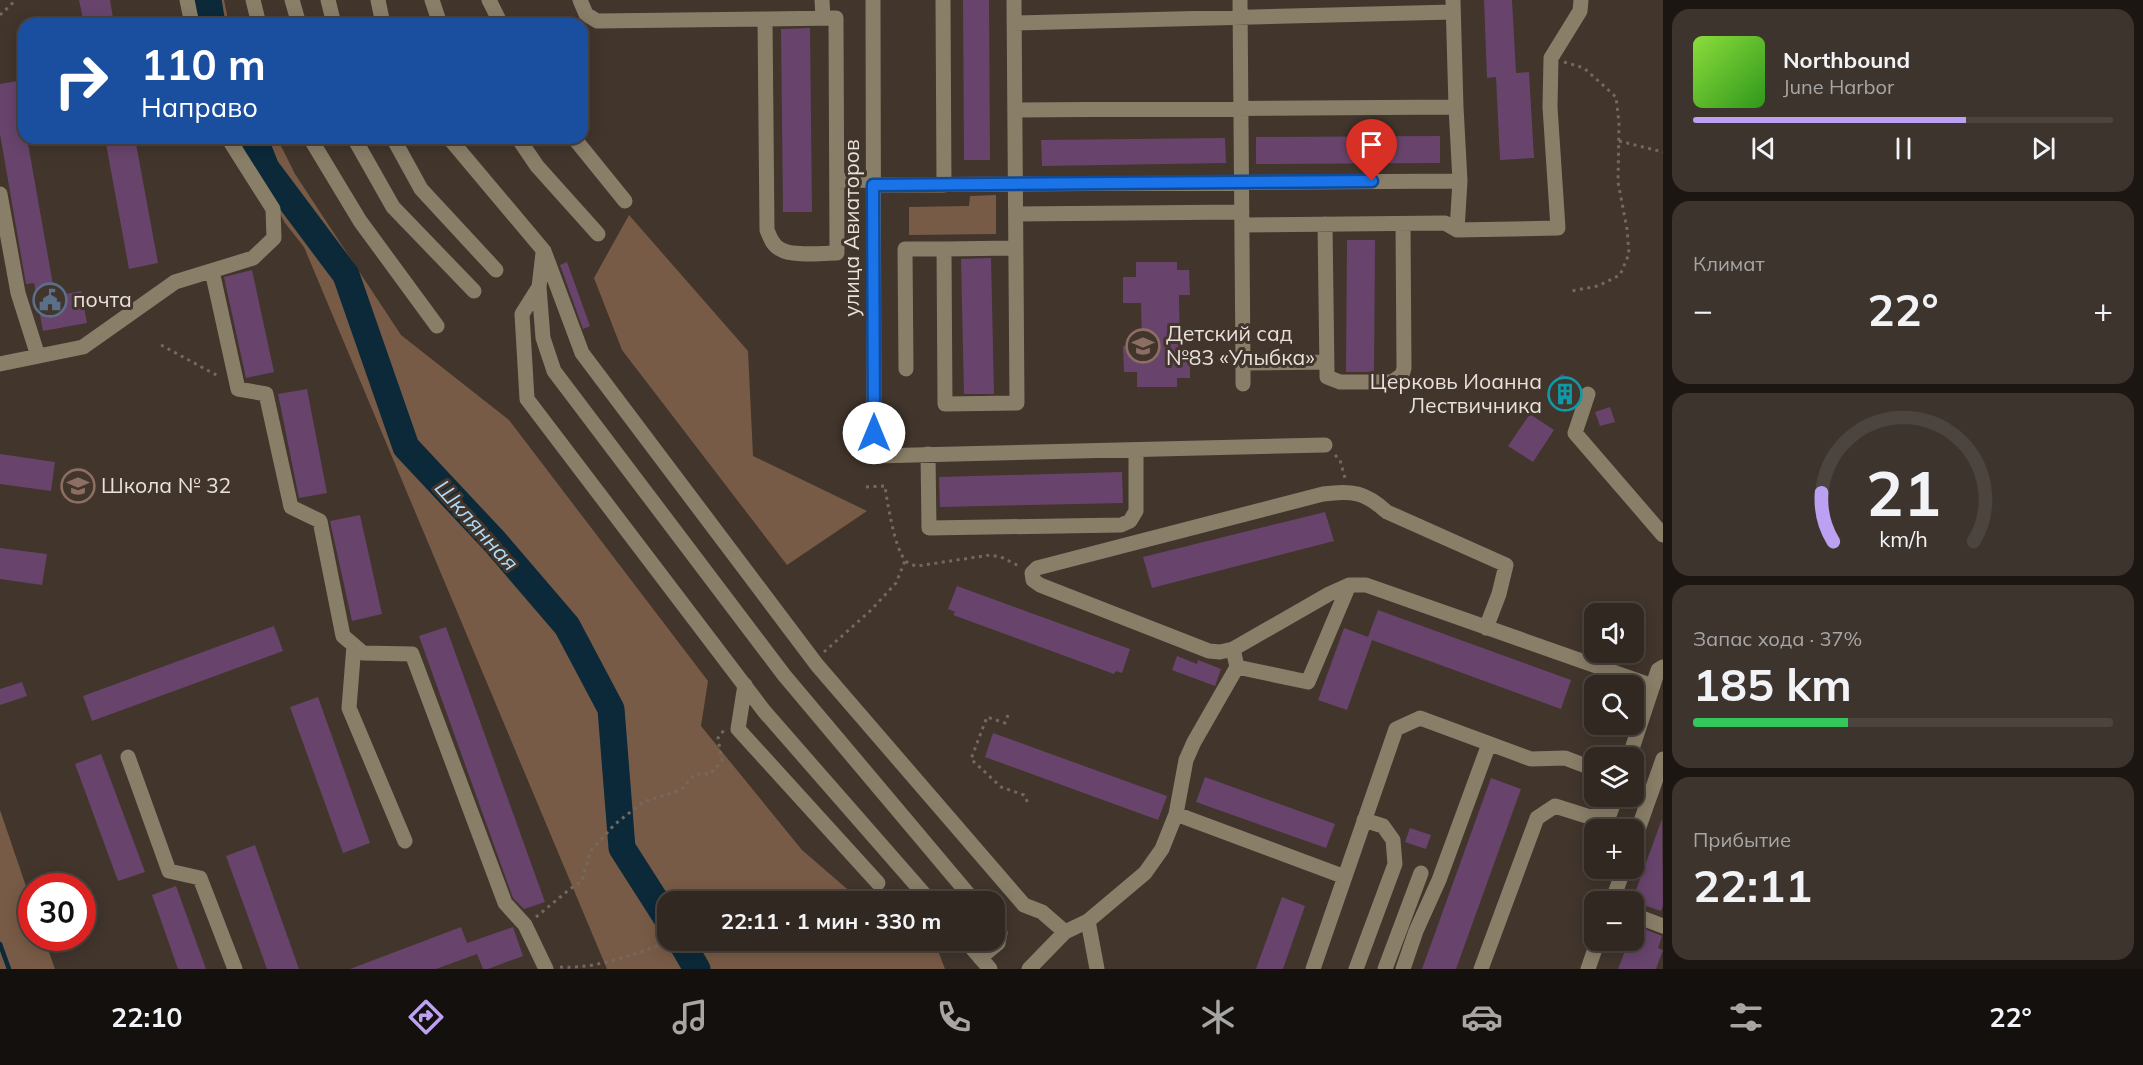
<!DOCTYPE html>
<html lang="ru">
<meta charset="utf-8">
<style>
body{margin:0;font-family:Mulish,sans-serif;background:#3d342e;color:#f1f3f6;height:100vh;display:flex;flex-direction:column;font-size:22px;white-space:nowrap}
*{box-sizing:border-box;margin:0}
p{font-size:20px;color:#a8a6a5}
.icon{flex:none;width:33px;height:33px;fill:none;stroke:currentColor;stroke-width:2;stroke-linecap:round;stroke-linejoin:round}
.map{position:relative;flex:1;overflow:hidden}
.sheet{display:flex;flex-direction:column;gap:9px;padding:9px;background:#1b1612;width:480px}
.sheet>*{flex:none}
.banner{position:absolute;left:18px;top:18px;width:570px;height:126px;border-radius:18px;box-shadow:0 3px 15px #0003,0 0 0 2px #4c443f;background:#1a4fa0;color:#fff;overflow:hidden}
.controls{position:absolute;left:1584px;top:603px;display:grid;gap:12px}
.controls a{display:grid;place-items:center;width:60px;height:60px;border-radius:12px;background:#312821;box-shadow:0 3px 15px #0003,0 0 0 2px #4c443f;font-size:30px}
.speed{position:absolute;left:18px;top:873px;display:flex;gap:12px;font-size:30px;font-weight:700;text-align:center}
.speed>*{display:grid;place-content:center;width:78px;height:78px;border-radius:50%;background:#312821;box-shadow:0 3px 15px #0003,0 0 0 2px #4c443f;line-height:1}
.speed .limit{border:9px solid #d22;background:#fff;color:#111}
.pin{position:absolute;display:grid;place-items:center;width:51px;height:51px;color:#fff;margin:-62px -26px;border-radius:50% 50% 50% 0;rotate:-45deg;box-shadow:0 0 6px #0007}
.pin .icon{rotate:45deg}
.me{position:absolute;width:66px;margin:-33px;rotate:0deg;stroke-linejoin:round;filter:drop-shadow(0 0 4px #0008)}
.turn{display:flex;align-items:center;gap:21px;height:126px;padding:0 24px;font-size:27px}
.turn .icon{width:78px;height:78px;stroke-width:2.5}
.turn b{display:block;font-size:42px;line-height:51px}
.big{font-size:45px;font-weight:700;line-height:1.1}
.sheet .tile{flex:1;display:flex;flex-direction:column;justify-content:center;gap:9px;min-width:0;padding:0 21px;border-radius:18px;background:#3d342e}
.sheet .dial{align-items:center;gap:0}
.dial svg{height:156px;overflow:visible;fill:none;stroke:#4c443f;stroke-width:7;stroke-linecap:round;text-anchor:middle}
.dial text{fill:#f1f3f6;stroke:none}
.song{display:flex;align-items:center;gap:18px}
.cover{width:72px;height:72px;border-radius:9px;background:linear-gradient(135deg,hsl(90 70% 55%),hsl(110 70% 35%))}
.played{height:6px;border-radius:3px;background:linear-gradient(90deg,#bca0f2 65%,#4c443f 65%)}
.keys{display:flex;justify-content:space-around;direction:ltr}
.heat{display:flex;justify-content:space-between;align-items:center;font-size:33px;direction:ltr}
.charge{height:9px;border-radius:4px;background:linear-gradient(90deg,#34c759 37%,#4c443f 0)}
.trip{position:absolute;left:657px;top:891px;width:348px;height:60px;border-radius:18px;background:#312821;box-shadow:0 3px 15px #0003,0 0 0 2px #4c443f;font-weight:700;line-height:60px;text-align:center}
.dock{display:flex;height:96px;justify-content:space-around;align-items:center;background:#14100d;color:#a8a6a5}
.dock .icon{width:42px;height:42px}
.dock .on{color:#bca0f2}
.dock b{font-size:27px;color:#f1f3f6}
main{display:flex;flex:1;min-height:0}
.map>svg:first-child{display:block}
</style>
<main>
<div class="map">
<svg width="1663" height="969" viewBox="0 0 1663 969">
<rect width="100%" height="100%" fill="#41352c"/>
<path fill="#785b46" d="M195 0H224L229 24H198Z
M238 138H277L295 174 401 335 509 420 708 681 701 726 802 850 861 901 668 902V940L907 941 915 947 937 948 945 969H607L304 247 285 223Z
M996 195V234L909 235V207L969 206 970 196Z
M629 215 748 351 753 456 867 511 787 565 622 350 594 278Z
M0 810 31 901 32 938H44L55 969H0Z"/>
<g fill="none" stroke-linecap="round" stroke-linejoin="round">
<path stroke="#0b2939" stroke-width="4.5" d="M0 944 9 969"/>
<path stroke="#0b2939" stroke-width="27" d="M208 0 212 24
M254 138 266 168 346 275 406 447 495 542 567 626 611 709 622 848 668 920
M680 940 697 969"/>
</g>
<path fill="#68446c" d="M79 0H110L114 24H84Z
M963 0H989L990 160H964Z
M1484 0H1512L1516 73 1529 72 1534 158 1500 160 1496 77 1487 78Z
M810 28 812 212H783L781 29Z
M17 81 24 122V138H27L55 296 81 291 87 323 43 331 34 283 26 284 0 134V84Z
M1440 136V163L1256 164V137Z
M105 138H135L158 263 129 269Z
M1225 138 1226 163 1042 166 1041 140Z
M1347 240H1375L1374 372H1346Z
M991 258 994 394H964L961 259Z
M567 262 590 326 583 329 560 265Z
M1136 262H1177V270H1189L1190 295H1179L1180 353 1190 352V378H1177V387H1137V372H1124L1123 346H1142L1141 303H1123V277H1136Z
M252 270 274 372 246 378 224 277Z
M1562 374 1580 386 1574 406 1565 408 1547 397 1552 383Z
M307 389 327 493 299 498 278 394Z
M1610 407 1615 422 1600 426 1595 412Z
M1530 414 1554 430 1533 462 1508 446Z
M0 454 55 462 51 491 0 484Z
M1122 472 1123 503 940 507 939 477Z
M1325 512 1334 541 1152 588 1143 557Z
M360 515 382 614 352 621 330 521Z
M0 548 47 554 42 585 0 579Z
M957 586 1130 649 1122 673 1116 671 1114 674 953 615 955 612 948 609Z
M1378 610 1571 680 1561 709 1372 640 1347 710 1318 700 1344 628 1368 637Z
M274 626 283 651 92 721 83 696Z
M446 627 545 902 524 909 513 898 419 636Z
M1177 656 1197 664 1198 660 1221 669 1215 686 1172 670Z
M22 682 27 696 0 705V689Z
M318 697 370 843 343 853 290 707Z
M993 733 1167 796 1158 820 985 757Z
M101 754 145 872 118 881 75 764Z
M1205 777 1335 824 1326 848 1196 802Z
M1491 778 1521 789 1456 969H1422Z
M1662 819 1663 905 1661 911 1632 901Z
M1410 828 1431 835 1426 849 1405 842Z
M255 845 299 969H267L226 856Z
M176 886 206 969H178L152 895Z
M1282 897 1305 906 1283 969H1256Z
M1634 925 1662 936 1658 948 1663 950 1656 969H1618L1629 940H1634Z
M461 927 467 943 513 927 523 956 488 969H483L477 954 436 969H350Z"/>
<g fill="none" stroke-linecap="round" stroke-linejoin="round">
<path stroke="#746961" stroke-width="3" stroke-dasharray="3 4.5" stroke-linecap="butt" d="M0 15 16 0
M1564 62 1584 68 1616 97 1619 123 1618 182 1627 229 1629 254 1620 275 1598 286 1571 291
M1619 141 1663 152
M161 345 220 377
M1335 455 1340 460 1345 478
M866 487 885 486C887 502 895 549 905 560 908 564 913 565 917 566L990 555 1001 557 1021 567
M824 652 871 610 896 583 905 561
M1008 715 1005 723 987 717 971 759 1001 787 1024 795 1028 803
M536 917 570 889 582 881 590 852 614 825 643 802 681 790 695 774H710L722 761 718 738 724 730
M560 967C597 969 631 955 666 943"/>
<path stroke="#897e68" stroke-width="15" d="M187 0 192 24
M253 0 259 24
M292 0 299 24
M328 0 334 24
M378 0 383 24
M432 0 440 24
M489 0 501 24
M580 0 586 14 597 21 765 19
M822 0 823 18
M873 0 874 456 1325 445
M943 0 944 185
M1014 0C1015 134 1016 269 1017 403L945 404 944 249 1016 248
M1240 0 1243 363 1327 362
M1453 0 1456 107
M836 18 837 253C822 253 792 257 780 249 772 245 770 237 767 230L765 19Z
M1014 23 1453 12
M1015 110 1456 107 1460 181 1457 230
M310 138 360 221 437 326
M354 138 393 207 474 291
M393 138 421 189 496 270
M449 138 544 251 582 353 817 665 1024 905 1042 912 1065 932
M518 138 537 166 598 234
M574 138 625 201
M837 181 873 180
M873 185 1460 181
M0 194 18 293 38 356
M1016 214 1242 212
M1325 224 1327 372V377L1340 382H1392L1402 375 1404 368 1403 224
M1242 225 1445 223 1457 230 1558 228 1550 107 1551 58 1580 11 1581 0
M543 253 539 287 543 338 554 371 784 675 975 902
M212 271 238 389 266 394 291 507 320 521 343 636 363 653 412 654 505 903 525 925 546 969
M539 287 522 314 527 399 764 711 931 902
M0 364 83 347 175 282 253 258 274 238 273 209 228 138
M906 369 905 249H944
M1243 384V363
M1588 394 1575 433 1663 535
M928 454 929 528 1121 525 1130 521 1136 511V451
M1486 628 1499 594 1506 565 1387 512C1365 492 1352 490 1323 494L1037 568 1032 573 1033 580 1040 585 1209 651 1220 652 1233 649 1329 594 1349 585H1366L1653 686
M354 645 349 708 405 841
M1237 667 1308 682 1349 585
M745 685 738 729 878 883
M128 757 169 871 200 878 235 969
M1629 758 1658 670 1663 667
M1176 814 1345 877
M1634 841 1663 759
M1612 902 1624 868
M1634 915 1663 926
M1088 921 1097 969
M965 940 990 969
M980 958 998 943 1000 933 994 925
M1029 969 1065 932 1088 921 1145 873 1162 849 1176 814 1186 760 1194 742 1237 667 1233 649
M1313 969 1396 729 1420 718 1531 759 1565 758 1594 769
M1356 969 1395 864 1393 840 1383 826 1364 820
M1385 969 1421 873
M1403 969 1416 931 1439 880 1489 744
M1481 969 1537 818 1555 806 1590 817 1610 813 1616 796
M1588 969 1598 940"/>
</g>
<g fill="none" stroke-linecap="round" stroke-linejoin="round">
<defs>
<path id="route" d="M874 433 873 185 1372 181"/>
</defs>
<use href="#route" stroke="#114b97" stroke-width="15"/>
<use href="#route" stroke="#1a73e8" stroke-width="10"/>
</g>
<defs>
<symbol id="civic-ring" viewBox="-11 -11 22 22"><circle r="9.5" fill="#41352c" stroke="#5c6f8a" stroke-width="1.5"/><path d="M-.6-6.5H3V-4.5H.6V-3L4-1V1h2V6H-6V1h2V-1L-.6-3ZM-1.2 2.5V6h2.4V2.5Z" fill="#5c6f8a"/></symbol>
<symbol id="school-ring" viewBox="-11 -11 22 22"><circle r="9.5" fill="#41352c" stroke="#8d6e63" stroke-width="1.5"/><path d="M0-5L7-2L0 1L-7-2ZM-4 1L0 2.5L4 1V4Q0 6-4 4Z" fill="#8d6e63"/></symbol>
<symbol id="building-ring" viewBox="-11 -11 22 22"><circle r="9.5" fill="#41352c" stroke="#0f9aa8" stroke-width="1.5"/><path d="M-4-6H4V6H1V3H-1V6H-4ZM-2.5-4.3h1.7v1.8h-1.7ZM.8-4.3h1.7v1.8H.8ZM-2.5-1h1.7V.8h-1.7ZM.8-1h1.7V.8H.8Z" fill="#0f9aa8"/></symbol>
</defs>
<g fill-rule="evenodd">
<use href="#civic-ring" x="31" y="281" width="38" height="38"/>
<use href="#school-ring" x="1124" y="327" width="38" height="38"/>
<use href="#building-ring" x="1546" y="375" width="38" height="38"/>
<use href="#school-ring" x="59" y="467" width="38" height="38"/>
</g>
<g text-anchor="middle" stroke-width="6" stroke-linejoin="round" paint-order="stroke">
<g font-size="21" fill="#e9e1dc" stroke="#41352c">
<text transform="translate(852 228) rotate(-90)" y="7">улица Авиаторов</text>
</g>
<g font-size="21" fill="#e9e1dc" stroke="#41352c" text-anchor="start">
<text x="73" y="307">почта</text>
<text x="1166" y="341">Детский сад<tspan x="1166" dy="24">№83 «Улыбка»</tspan></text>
<text x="1542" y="389" text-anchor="end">Церковь Иоанна<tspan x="1542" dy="24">Лествичника</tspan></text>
<text x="101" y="493">Школа № 32</text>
</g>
<g font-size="22" font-style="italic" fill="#addcfb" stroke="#41352c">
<text transform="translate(477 525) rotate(48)" y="8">Шклянная</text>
</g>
</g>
</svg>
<div class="controls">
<a><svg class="icon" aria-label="sound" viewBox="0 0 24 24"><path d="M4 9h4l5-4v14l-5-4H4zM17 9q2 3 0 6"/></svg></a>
<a><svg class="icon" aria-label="search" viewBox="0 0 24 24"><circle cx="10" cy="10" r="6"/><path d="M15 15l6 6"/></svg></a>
<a><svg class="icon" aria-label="layers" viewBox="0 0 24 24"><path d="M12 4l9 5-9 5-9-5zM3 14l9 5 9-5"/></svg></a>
<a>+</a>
<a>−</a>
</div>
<div class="speed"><div class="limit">30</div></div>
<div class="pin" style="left:1372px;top:181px;background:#d93025"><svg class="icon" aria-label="arrive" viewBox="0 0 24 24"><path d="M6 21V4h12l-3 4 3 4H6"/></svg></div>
<svg class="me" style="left:874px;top:433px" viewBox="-20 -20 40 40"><circle r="19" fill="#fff"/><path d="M0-13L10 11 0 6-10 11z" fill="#1a73e8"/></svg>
<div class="trip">22:11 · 1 мин · 330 m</div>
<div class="banner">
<div class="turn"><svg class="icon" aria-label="right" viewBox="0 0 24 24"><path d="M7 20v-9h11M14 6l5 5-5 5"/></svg><div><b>110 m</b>Направо</div></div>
</div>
</div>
<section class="sheet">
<div class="tile">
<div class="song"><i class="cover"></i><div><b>Northbound</b><p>June Harbor</p></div></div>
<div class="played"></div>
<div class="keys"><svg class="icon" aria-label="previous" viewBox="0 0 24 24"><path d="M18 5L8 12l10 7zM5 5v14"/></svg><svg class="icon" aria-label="pause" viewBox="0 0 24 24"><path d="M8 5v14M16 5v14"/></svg><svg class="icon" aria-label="next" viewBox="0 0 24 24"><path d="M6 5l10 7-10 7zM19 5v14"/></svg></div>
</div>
<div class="tile"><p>Климат</p>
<div class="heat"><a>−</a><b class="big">22°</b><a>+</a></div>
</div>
<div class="tile dial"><svg viewBox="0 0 100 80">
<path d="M14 69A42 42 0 1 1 86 69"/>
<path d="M14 69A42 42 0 0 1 8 44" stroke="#bca0f2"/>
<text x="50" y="56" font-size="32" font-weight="700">21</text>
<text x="50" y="72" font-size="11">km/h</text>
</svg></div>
<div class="tile"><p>Запас хода · 37%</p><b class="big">185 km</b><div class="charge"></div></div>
<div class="tile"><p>Прибытие</p><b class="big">22:11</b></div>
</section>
</main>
<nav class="dock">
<b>22:10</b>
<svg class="icon on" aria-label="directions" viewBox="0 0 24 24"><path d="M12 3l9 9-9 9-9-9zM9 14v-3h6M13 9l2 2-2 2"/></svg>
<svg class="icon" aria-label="music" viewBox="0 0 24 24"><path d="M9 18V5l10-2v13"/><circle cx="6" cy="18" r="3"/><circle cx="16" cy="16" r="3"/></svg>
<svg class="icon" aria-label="phone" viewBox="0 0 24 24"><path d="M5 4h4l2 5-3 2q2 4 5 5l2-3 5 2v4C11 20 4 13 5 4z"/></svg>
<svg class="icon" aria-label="climate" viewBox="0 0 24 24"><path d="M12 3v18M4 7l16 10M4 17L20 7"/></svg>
<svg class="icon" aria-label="car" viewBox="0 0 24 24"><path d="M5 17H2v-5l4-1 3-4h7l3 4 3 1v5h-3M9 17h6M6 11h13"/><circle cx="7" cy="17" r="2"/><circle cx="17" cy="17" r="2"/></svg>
<svg class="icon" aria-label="filters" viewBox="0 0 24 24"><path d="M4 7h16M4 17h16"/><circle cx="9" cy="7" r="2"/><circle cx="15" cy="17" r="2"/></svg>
<b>22°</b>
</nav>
